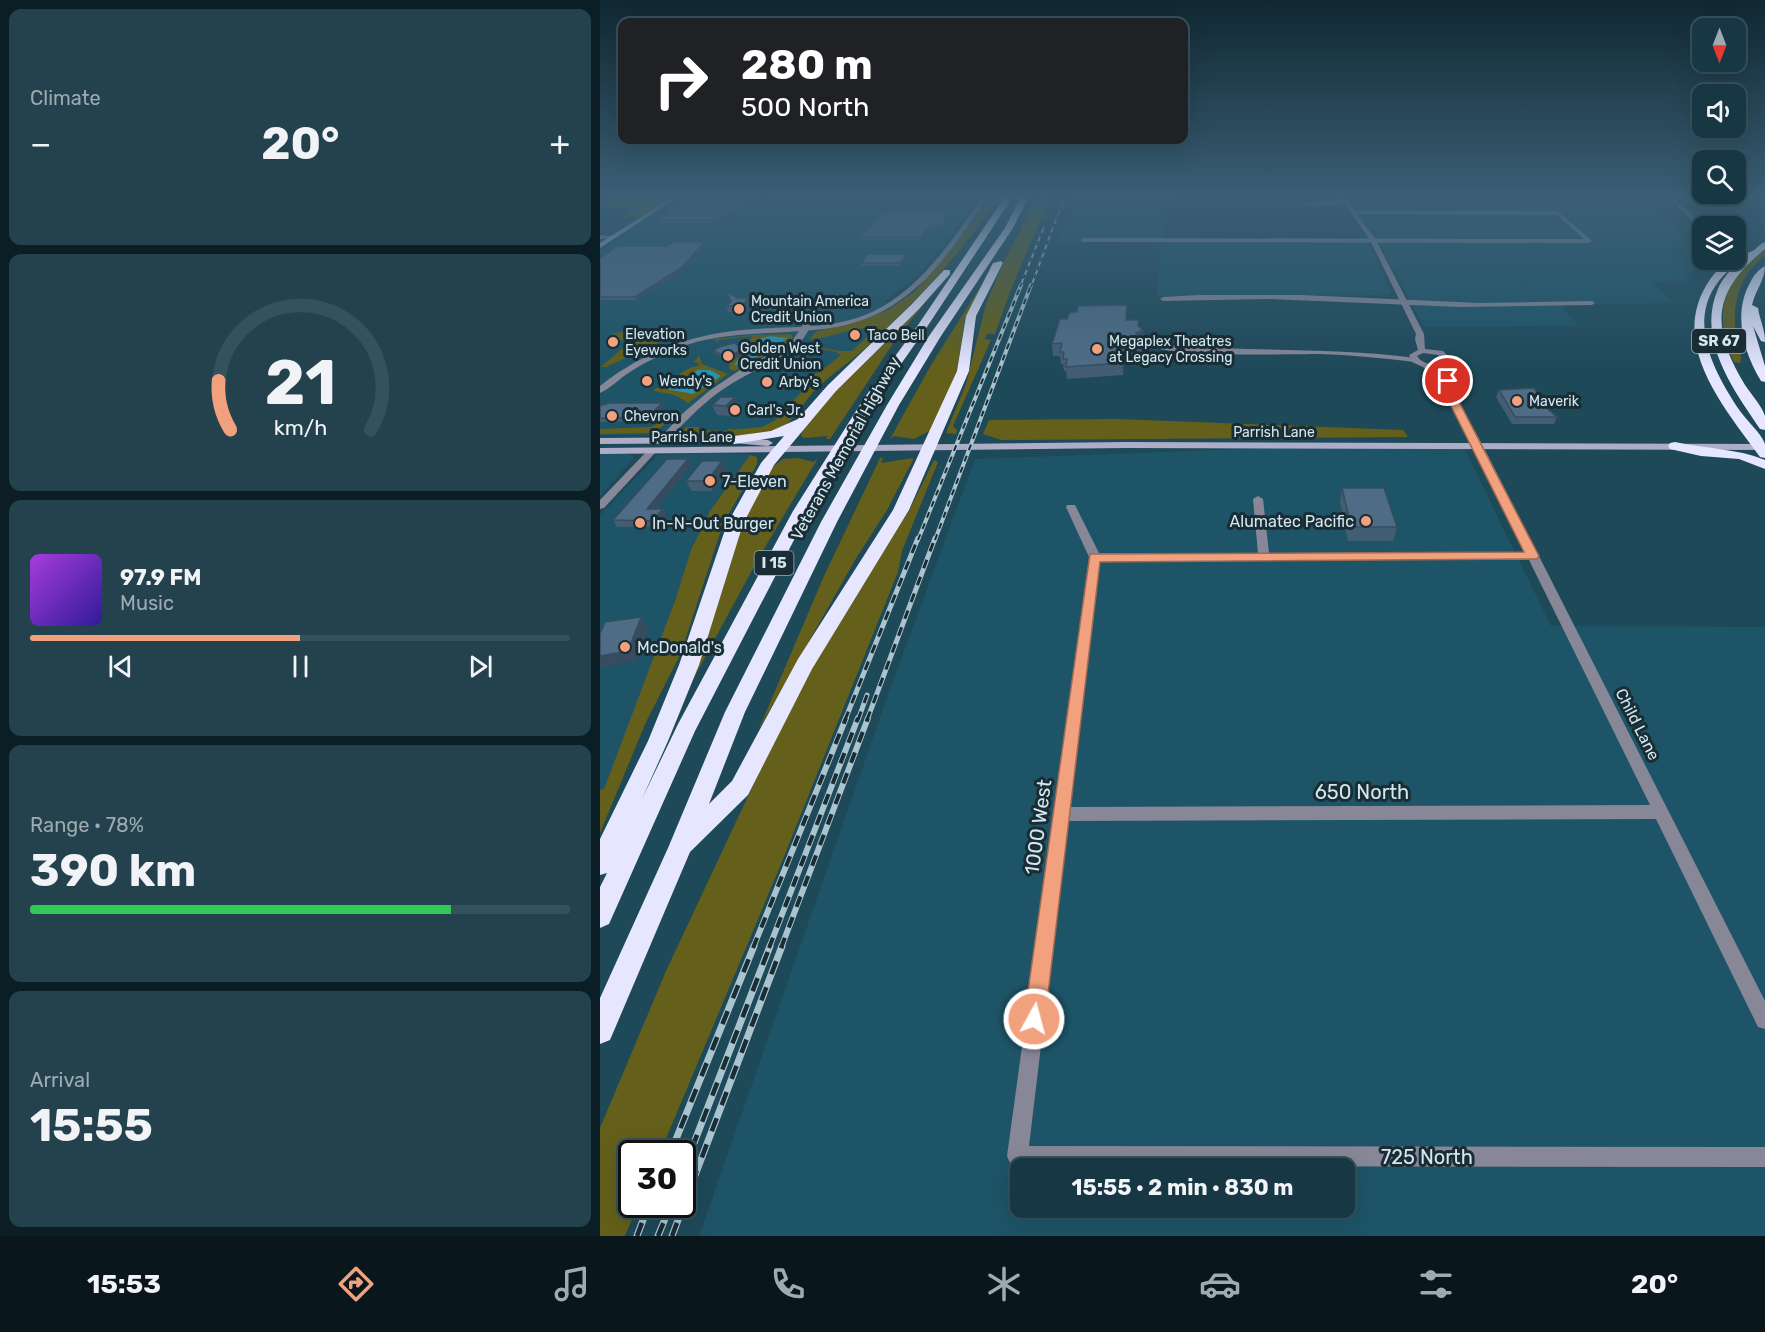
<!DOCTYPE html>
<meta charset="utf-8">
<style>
body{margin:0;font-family:Rubik,sans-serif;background:#23424e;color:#f1f3f6;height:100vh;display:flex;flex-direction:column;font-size:22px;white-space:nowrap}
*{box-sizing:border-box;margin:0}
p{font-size:20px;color:#9eacb2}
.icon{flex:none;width:33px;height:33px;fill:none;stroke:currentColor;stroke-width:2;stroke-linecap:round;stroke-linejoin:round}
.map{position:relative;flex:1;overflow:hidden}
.details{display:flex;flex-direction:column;gap:9px;padding:9px;background:#0c1e25;width:600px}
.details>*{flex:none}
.hud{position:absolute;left:18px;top:18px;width:570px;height:126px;border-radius:12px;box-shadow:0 6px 24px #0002,0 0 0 2px #35515c;background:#202124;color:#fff;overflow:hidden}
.needle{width:39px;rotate:180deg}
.fabs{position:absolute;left:1092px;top:18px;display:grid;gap:12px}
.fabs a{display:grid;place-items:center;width:54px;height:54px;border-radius:12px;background:#163743;box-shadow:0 6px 24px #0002,0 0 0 2px #35515c;font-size:30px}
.speed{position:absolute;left:18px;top:1140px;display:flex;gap:12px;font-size:30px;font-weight:700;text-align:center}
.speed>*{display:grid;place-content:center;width:78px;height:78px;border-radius:50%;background:#163743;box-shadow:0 6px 24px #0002,0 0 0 2px #35515c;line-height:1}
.speed .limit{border:3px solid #111;border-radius:9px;background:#fff;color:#111}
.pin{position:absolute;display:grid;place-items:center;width:51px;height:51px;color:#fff;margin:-26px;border:3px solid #fff;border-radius:50%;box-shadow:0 2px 6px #0007}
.me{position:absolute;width:66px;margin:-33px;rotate:7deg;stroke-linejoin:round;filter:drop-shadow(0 0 4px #0008)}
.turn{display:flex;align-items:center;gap:21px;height:126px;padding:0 24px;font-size:27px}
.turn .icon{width:78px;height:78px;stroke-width:2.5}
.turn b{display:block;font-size:42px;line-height:51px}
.big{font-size:45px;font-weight:700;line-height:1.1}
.details .card{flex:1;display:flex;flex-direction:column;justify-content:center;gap:9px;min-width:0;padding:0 21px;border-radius:12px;background:#23424e}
.details .dial{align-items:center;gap:0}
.dial svg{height:156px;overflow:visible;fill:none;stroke:#35515c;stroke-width:7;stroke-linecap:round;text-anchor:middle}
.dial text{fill:#f1f3f6;stroke:none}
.song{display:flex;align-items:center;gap:18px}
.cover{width:72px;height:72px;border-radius:9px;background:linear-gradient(135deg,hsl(280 70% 55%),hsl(250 70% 35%))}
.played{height:6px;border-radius:3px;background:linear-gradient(90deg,#f1a17d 50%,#35515c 50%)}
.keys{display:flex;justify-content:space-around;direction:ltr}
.heat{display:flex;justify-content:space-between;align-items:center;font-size:33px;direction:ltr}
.charge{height:9px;border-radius:4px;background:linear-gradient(90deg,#34c759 78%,#35515c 0)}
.trip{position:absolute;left:410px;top:1158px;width:345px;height:60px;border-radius:12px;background:#163743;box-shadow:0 6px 24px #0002,0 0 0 2px #35515c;font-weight:700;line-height:60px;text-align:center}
.menu{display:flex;height:96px;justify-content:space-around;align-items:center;background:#09161b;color:#9eacb2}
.menu .icon{width:42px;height:42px}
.menu .selected{color:#f1a17d}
.menu b{font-size:27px;color:#f1f3f6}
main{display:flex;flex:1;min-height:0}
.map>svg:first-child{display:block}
</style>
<main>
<section class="details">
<div class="card"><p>Climate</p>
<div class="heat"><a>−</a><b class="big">20°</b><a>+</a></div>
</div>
<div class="card dial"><svg viewBox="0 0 100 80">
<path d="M14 69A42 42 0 1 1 86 69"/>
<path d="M14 69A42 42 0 0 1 8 44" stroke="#f1a17d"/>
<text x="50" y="56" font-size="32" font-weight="700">21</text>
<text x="50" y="72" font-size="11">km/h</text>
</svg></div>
<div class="card">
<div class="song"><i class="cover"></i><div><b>97.9 FM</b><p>Music</p></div></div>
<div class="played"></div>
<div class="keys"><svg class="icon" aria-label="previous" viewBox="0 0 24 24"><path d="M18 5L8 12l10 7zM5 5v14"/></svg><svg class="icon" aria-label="pause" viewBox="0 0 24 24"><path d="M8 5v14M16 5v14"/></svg><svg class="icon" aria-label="next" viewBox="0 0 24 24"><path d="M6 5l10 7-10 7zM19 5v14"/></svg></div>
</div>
<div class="card"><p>Range · 78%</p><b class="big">390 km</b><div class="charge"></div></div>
<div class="card"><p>Arrival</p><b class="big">15:55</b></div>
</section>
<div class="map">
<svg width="1165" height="1236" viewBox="0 0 1165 1236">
<rect width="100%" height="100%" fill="#1e4959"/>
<path fill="#1d5467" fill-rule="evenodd" d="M80 198H378L359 225 317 276 284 302 305 310 261 352 218 387 185 425 157 435H0V250Z
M473 198H583L565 201 562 241H763L768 244 791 293 782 295 557 296 561 242H459Z
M749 201H1022L1033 209 1058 210 1100 256 1085 281H1051L1074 303 961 305 979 326 824 327 781 246Z
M667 448H864L951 626 1165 627V1236H99L289 692 375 459ZM420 1168H744V1208H420Z
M0 453 30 454 34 458 0 496Z
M108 453 151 454 112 508 4 789 0 790V515L58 455Z"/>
<path fill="#645f1a" d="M0 198H74L45 217H23L35 209 0 207 11 198Z
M388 198H398C361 255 313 305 262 351 247 364 230 375 216 389 206 399 192 423 180 429 157 441 111 435 85 435L82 432 86 427H100L97 430 126 431 132 427 130 430 162 427 174 421 212 381 206 379 221 371 241 355 236 352 203 346 206 343H213L210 346 240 351H252L275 329C263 324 227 339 210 339L215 332 268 318 288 310 314 292 367 229Z
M437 198H450L411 289 395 334H387L385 339 391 340 353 426 357 430 356 434 346 433 366 384 386 304 406 257Z
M1165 249V256C1137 276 1131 309 1137 341 1138 349 1143 355 1140 363L1134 362C1112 317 1123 276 1165 249Z
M380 287H383L365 318 357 370 331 430 314 439 294 436 290 439 331 365Z
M330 296 294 342 230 439H226L227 436 204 438 201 436 202 432 222 404Z
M51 330 62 341 6 367H1L32 340H13L17 335 11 333Z
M190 334 193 337 187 344 135 371 129 369 130 362 146 352 136 346C145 346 150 343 152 336L118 340 116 343 115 339 153 335Z
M98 353 102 364 128 374 88 403 75 395 54 391V389C71 385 83 367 98 366L99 363 93 362 98 358Z
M78 412 55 433 0 434V429L51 427Z
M518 419 803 430 808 437 401 440 383 434 389 420Z
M150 455 157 457V464L123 524 81 653 46 722 0 833V790L4 789 76 598 91 550 110 511Z
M198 458 213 462 218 458 158 559 89 687 137 533 171 468 183 459Z
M280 458H283L281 463 313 458V460L287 510 255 560 158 731 224 576Z
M334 460 338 462 302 551 298 572 179 869 60 1153 32 1154V1204L38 1205 25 1236H0V1128L66 971 197 692 266 576 309 511Z"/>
<path fill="#2692b5" d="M170 336 188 338 144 364 134 365 139 358 154 351 152 346 159 339Z
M98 370H110L121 376 93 394 66 389Z"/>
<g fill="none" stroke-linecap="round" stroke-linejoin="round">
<path fill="#878798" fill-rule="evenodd" d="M1069 198H1074L1104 226 1099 227Z
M745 201 747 204 706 205 703 203Z
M752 211H958L992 241 989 243 483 242 480 240 483 238 984 239 957 215 750 214Z
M0 235 16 237 0 239Z
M598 295H702L879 303 992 301 995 303 992 305 860 307 667 299 563 301 560 299 563 297Z
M204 323 211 325C207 333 202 342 195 348 170 365 141 375 115 395 97 409 81 426 65 443H59V439L82 414 109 391 140 370 191 343Z
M559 337 567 339 568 345C650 352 733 347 815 358L819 360 815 362C783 358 751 355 719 354 688 354 566 358 546 344L548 339Z
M878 443 883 446 1165 1001V1029L1158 1027 1056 819 468 821 429 1146 1165 1147V1167L417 1166 410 1163 407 1156 489 557 466 507 467 505H475L499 553H658L653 499 658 496 663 499 669 553 926 552 873 446ZM660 560H929L1050 805 470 807 500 561Z
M52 448 55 449V453L4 508 0 509V500L49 449Z"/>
<path fill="#878798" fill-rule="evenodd" d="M382 198H387C341 267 303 323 214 330 174 334 135 332 96 342 73 349 50 359 30 372 20 378 11 388 0 393V386C45 350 98 332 156 329 195 326 236 329 272 312 320 290 353 239 382 198Z
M741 198H745L776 240 824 334 825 349 843 351 852 360 844 367 834 369 851 388 883 446 881 448 878 449 873 446 843 389 823 367 812 362 809 355 818 350 815 339 816 334 770 240ZM823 353 838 355 843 360C835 366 823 365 817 356Z"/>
<path fill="#adadc7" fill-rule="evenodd" d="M71 198H77L0 248V243Z
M134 437 168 440 173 443 168 446 134 443 0 444V438Z
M526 442 1165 444V450L526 448 0 454V448Z"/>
<path fill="#e6e6ff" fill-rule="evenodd" d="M404 198H412L327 327 275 401 209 511 95 731 9 924 0 928V887L7 873 0 875V839L48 741 79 665 127 524 161 463 184 436 134 444 127 440 134 436 171 431 198 419 228 385 311 305 344 270H350V274L319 309 236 391 174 465 143 524 99 665 68 741 42 799 78 724 193 511 263 400 318 325Z
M420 198H428L413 228 341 336 299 405 237 522 145 712 109 804 132 781 198 659 293 510 357 371 366 316 393 263 401 261 403 263 376 316 369 371 309 510 212 669 148 795 90 852 10 1040 0 1044V998L68 848 125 712 221 522 287 405 329 336 405 228Z
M1165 242V249C1112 292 1110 327 1145 385 1151 394 1162 406 1165 416 1165 420 1165 426 1165 430L1160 429C1133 389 1096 339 1118 289 1121 281 1128 273 1134 266 1081 308 1109 365 1140 411 1147 421 1161 433 1165 444 1165 448 1165 454 1165 458L1160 457C1123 406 1066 341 1111 278 1118 268 1130 262 1137 256 1141 253 1146 254 1150 252 1156 250 1159 244 1165 242Z
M1165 266C1165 280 1155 291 1152 305L1158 308C1160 321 1165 329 1165 342L1161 341 1153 326 1165 366V382L1161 381C1143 352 1133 313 1150 283 1153 276 1159 269 1165 266Z
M1075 442C1105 449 1136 448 1165 460V469L1139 459 1101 456 1070 449 1068 446 1070 443Z"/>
<defs>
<path id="rail-far4" d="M420 287 444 227
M431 287 464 198"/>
<path id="rail-far3" d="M318 540 421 285
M335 540 431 285"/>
<path id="rail-far2" d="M245 720 318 538
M258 720 267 695
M267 720 335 538"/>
<path id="rail-far1" d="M153 948 246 718
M169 948 258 718
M181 948 268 718"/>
<path id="rail" d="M70 1154 154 946
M82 1174 170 946
M37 1236 49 1204
M58 1236 71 1204
M72 1236 182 946"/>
</defs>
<use href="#rail-far4" stroke="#a9c4cf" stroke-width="2"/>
<use href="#rail-far3" stroke="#a9c4cf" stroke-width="4"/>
<use href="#rail-far2" stroke="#a9c4cf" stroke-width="5"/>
<use href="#rail-far1" stroke="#a9c4cf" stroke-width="6"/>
<use href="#rail" stroke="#a9c4cf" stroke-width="7"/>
<use href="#rail-far4" stroke="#1a2c34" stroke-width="1.5" stroke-dasharray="4.5" stroke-linecap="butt"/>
<use href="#rail-far3" stroke="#1a2c34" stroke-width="2" stroke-dasharray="6" stroke-linecap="butt"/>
<use href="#rail-far2" stroke="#1a2c34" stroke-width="3" stroke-dasharray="9" stroke-linecap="butt"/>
<use href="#rail-far1" stroke="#1a2c34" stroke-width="4" stroke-dasharray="11" stroke-linecap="butt"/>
<use href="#rail" stroke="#1a2c34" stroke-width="4.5" stroke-dasharray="14" stroke-linecap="butt"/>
</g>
<path fill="#435d73" d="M91 198H154L125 220 116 223H59L58 220Z
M351 214 342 228H329L321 240H262L261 237Z
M105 242 106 244 83 271 36 300H0V258L67 246Z
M307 256 301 266H261V263Z
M152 303 144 312H128L126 306Z
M467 319 527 320 538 326 544 342 541 344V352H534L532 364H524L523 375 467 379 466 371H464L463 364H461L460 356H453L452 344Z
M146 349 147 352 127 360 114 353 113 350Z
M899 390 948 409 957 417 954 424H912L896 397Z
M62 403 64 406 49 421 0 422V406Z
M112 405 140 407 131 416 117 415Z
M88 459 91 465 56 509H63L66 515 57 527H17L13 520Z
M122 461 128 471 113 491H92L86 481Z
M742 488 797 527 793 541H748L740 501Z"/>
<path fill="#374c5e" d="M150 198H154L125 220 116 223 115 220Z
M350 212 351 214 342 228 341 226Z
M329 226V228L321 240V237Z
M105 242 106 244 83 271 36 300 35 297Z
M307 254V256L301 266 300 263Z
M149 298 152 303 144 312 141 306Z
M538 320V332L543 330 544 342 541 344 540 340 536 333Z
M533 340 534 352 532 364 531 352Z
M146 349 147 352 127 360 125 357Z
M523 352 524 364 523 375 522 363Z
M135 397 140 407 131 416 126 406Z
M62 403 64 406 49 421 47 418Z
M88 459 91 465 51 515 47 509Z
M122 461 128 471 113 491 107 481Z
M63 509 66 515 57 527 52 521Z
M41 617 49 627 36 661 0 667V656Z"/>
<path fill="#4e6c86" stroke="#374c5e" stroke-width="1.5" d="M91 198H150L124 217 115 220H58Z
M283 212H350L341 226H329L321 237H261Z
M73 242H105L81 268 35 297H0V258L18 246H67Z
M268 254H307L300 263H261Z
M127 292 138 298H149L141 306H126L131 301Z
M527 305 526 320H538V326L543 330 536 333 540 340H533L531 352H523L522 363 466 367 467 359H463L464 352H460L462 343 452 344 460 319H467L470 312H477L478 306Z
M134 343 146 349 125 357 113 350 122 346Z
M934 388 948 409 957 417H915L899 390Z
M121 397H135L126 406 112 405Z
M9 403H62L47 418H0V406Z
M67 459H88L47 509H63L52 521 13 520Z
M102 461H122L107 481H86Z
M742 488H784L797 527H751Z
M41 617 28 651 0 656V634L5 622Z"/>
<linearGradient id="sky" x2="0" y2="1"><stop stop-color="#102831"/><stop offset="0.53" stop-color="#3b5f76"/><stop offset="1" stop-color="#3b5f76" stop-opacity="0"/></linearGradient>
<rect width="1165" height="371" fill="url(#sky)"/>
<path fill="#f1a17d" stroke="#9d6951" stroke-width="1.5" d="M845 379 853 381 852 388 939 556 937 559 500 562 445 1019 442 1026 434 1029 427 1026 424 1019 490 554 924 552 842 388Z"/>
<g fill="#f1a17d" stroke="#1a2c34" stroke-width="2">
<circle cx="139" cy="309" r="6"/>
<circle cx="255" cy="335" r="6"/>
<circle cx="13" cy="342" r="6"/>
<circle cx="497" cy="349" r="6"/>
<circle cx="128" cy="356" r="6"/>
<circle cx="47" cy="381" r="6"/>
<circle cx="167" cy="382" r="6"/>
<circle cx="917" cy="401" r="6"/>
<circle cx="135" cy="410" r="6"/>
<circle cx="12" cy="416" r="6"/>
<circle cx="110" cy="481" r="6"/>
<circle cx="766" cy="521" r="6"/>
<circle cx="40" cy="523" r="6"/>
<circle cx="25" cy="647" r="6"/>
</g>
<g text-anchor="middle" stroke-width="6" stroke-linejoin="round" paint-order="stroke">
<g font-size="14" fill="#d1e8f1" stroke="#1a2c34" text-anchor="start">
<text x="151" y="306">Mountain America<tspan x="151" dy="16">Credit Union</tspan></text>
<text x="25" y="339">Elevation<tspan x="25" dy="16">Eyeworks</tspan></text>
<text x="267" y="340">Taco Bell</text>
<text x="509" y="346">Megaplex Theatres<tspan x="509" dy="16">at Legacy Crossing</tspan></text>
<text x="140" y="353">Golden West<tspan x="140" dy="16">Credit Union</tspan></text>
<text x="59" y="386">Wendy's</text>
<text x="179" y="387">Arby's</text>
<text x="929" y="406">Maverik</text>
<text x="147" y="415">Carl's Jr.</text>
<text x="24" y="421">Chevron</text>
</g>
<g font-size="14" fill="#d1e8f1" stroke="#1a2c34">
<text x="674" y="437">Parrish Lane</text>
<text x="92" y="442">Parrish Lane</text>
</g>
<g fill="#1a2c34" stroke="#9ab0b8" stroke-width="1.5">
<rect x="1092" y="329" width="54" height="24" rx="4.5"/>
<rect x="154.5" y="551" width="39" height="24" rx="4.5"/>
</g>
<g font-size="15" font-weight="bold" fill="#d1e8f1">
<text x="1119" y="346">SR 67</text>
<text x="174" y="568">I 15</text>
</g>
<g font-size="16" fill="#d1e8f1" stroke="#1a2c34">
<text transform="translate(245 448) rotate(-61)" y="6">Veterans Memorial Highway</text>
<text transform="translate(1038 724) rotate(63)" y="6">Child Lane</text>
</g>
<g font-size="16" fill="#d1e8f1" stroke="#1a2c34" text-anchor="start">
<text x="122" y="487">7-Eleven</text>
<text x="754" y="527" text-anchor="end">Alumatec Pacific</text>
<text x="52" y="529">In-N-Out Burger</text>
<text x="37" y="653">McDonald's</text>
</g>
<g font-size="20" fill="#d1e8f1" stroke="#1a2c34">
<text x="762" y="799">650 North</text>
<text transform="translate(438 827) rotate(-82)" y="7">1000 West</text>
<text x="827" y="1164">725 North</text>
</g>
</g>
</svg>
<div class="fabs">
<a><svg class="needle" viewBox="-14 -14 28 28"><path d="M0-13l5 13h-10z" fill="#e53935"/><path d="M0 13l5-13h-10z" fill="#9eacb2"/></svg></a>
<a><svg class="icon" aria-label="sound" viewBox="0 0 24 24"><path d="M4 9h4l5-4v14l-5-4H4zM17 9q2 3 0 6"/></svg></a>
<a><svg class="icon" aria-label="search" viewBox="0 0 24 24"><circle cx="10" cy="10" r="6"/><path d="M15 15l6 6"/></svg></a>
<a><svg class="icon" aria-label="layers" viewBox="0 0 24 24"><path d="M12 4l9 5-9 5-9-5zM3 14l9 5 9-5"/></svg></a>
</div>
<div class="speed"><div class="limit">30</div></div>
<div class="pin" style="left:848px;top:381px;background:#d93025"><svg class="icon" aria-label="arrive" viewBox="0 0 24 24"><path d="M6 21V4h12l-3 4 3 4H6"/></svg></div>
<svg class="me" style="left:434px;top:1019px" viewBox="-20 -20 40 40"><circle r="17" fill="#f1a17d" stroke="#fff" stroke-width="3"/><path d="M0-11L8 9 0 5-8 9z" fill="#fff"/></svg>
<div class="trip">15:55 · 2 min · 830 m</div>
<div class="hud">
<div class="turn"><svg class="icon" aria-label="right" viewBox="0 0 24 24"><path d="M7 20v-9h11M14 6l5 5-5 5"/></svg><div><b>280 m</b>500 North</div></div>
</div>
</div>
</main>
<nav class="menu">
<b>15:53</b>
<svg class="icon selected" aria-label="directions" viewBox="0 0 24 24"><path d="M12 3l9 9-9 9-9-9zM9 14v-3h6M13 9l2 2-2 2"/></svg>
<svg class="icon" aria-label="music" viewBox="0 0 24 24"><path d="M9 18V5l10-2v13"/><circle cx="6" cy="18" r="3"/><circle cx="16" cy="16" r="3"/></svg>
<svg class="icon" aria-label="phone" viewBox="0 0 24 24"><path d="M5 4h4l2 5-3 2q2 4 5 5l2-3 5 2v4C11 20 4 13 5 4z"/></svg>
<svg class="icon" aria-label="climate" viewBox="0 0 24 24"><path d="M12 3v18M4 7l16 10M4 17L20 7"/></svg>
<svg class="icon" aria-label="car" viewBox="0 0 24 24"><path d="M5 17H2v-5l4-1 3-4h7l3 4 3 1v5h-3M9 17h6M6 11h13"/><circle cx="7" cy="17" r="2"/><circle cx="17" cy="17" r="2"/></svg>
<svg class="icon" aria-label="filters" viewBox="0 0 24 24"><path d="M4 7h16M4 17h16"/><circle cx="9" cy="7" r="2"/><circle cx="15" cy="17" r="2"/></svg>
<b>20°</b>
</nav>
